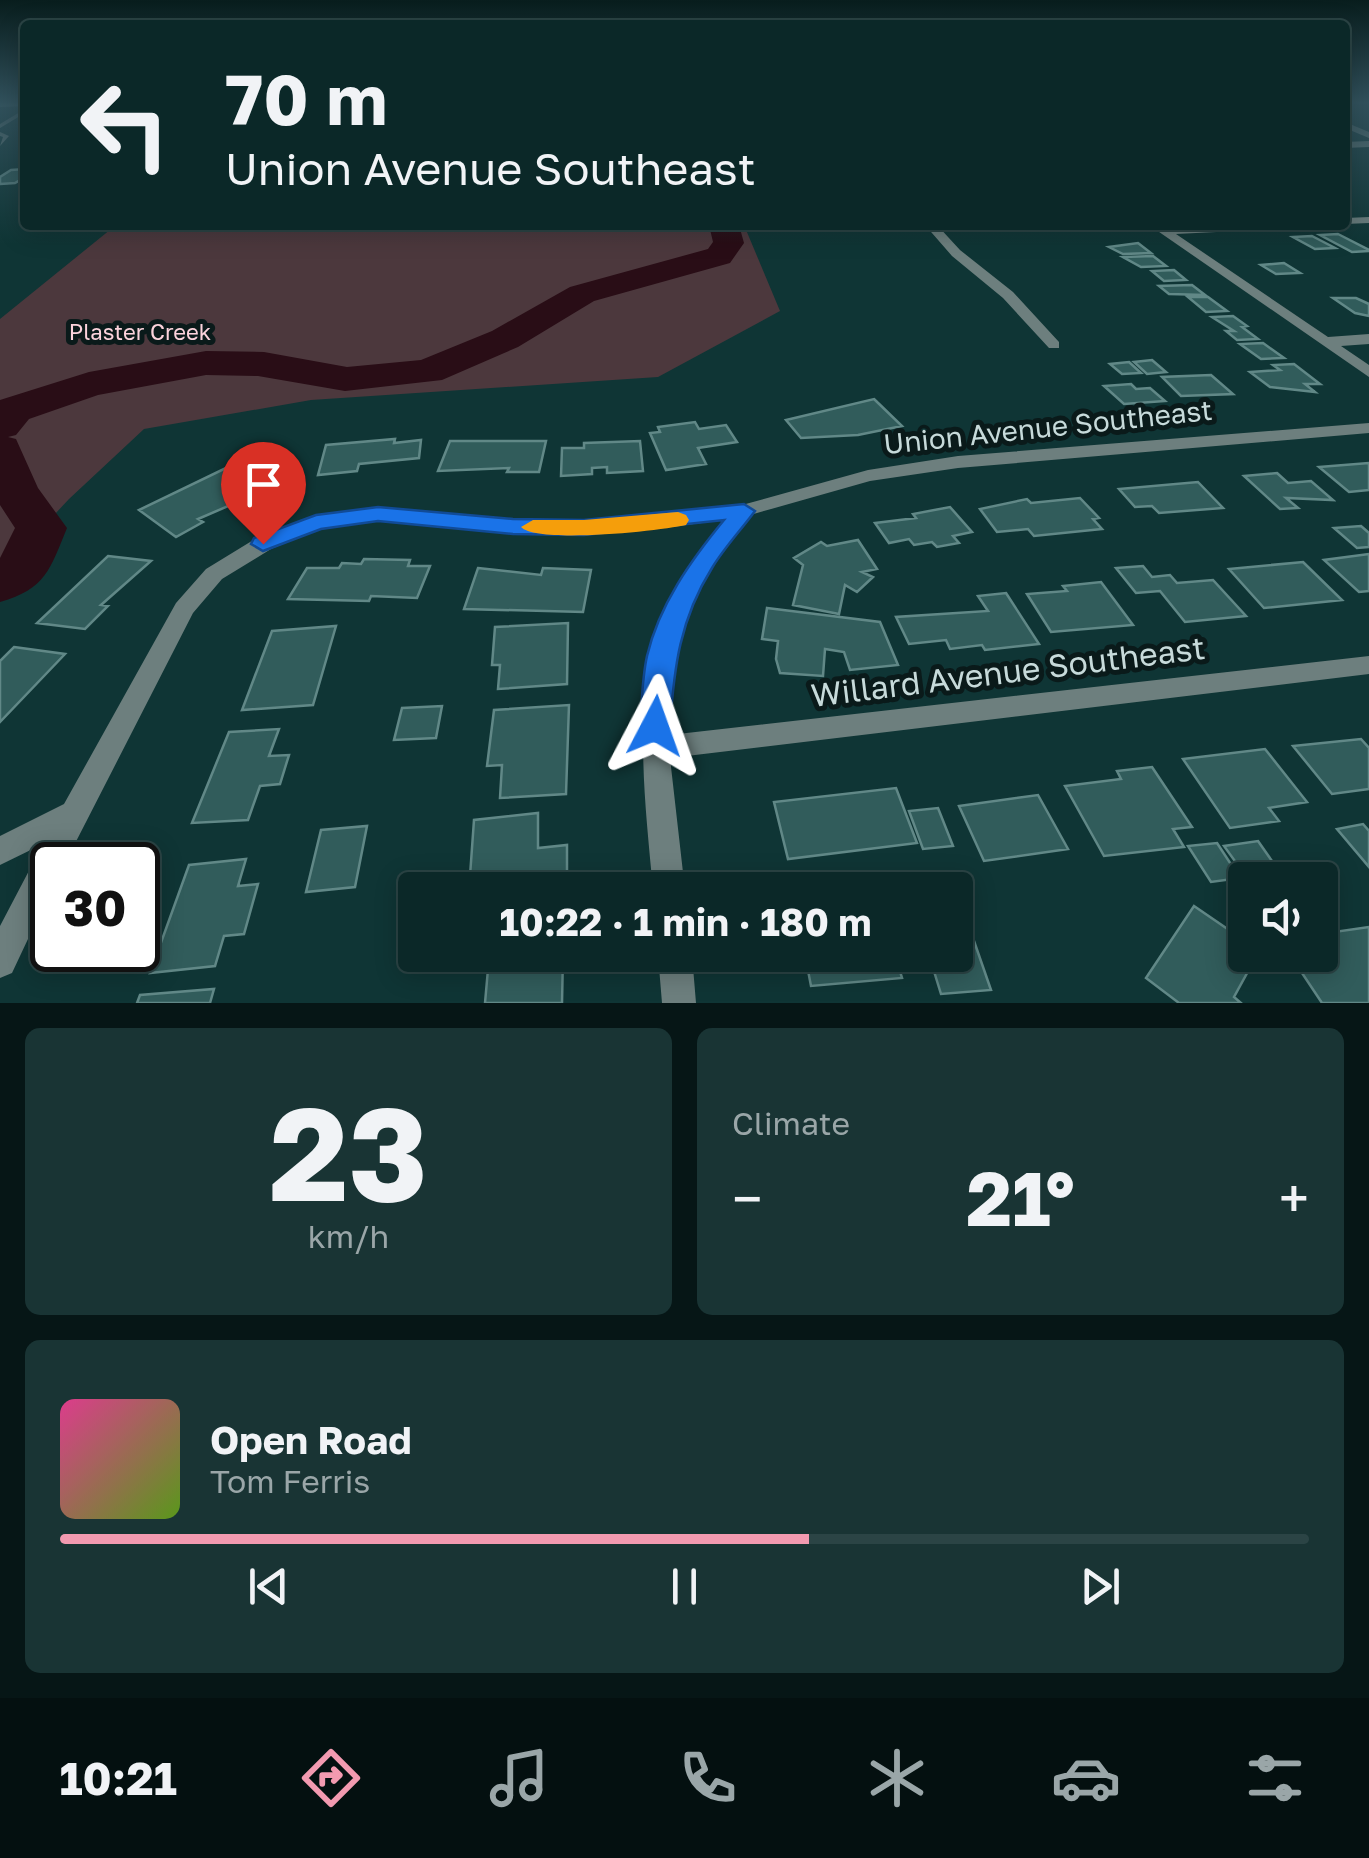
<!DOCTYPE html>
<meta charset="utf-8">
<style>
body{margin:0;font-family:"Golos Text",sans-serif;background:#193434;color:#f1f3f6;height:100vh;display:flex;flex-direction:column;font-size:38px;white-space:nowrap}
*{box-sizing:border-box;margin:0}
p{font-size:32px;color:#9aa6a8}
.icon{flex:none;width:55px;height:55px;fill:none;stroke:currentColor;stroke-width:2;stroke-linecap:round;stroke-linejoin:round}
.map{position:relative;height:1003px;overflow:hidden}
.side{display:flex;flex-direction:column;gap:25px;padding:25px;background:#061616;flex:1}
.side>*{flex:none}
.top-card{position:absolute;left:20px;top:20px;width:1330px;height:210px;border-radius:10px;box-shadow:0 5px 25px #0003,0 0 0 2px #2b4445;background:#0b2828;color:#f1f3f6;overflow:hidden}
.tools{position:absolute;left:1228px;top:862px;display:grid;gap:20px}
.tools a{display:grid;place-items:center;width:110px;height:110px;border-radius:10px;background:#0b2828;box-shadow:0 5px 25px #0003,0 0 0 2px #2b4445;font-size:50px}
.speed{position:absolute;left:30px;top:842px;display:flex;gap:20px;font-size:50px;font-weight:700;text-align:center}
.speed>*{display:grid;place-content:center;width:130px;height:130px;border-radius:50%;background:#0b2828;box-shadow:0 5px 25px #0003,0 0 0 2px #2b4445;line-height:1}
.speed .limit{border:5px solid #111;border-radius:15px;background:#fff;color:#111}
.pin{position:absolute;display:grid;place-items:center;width:85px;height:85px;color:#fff;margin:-102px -42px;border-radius:50% 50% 50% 0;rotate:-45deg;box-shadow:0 0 10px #0007}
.pin .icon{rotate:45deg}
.me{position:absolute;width:110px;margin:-55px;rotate:4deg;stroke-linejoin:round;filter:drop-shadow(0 0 8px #0008)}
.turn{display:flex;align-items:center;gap:35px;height:210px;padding:0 40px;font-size:45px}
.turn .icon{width:130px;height:130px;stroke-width:2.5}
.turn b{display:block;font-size:70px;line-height:85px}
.big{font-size:75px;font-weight:700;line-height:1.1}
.side .tile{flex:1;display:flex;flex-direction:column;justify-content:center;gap:15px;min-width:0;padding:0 35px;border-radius:15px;background:#193434}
.side .dial{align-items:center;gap:0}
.dial b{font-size:130px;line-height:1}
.song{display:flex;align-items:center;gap:30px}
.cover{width:120px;height:120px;border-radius:15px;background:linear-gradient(135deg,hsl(330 70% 55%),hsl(90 70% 35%))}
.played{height:10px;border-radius:5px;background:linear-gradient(90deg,#f29ab0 60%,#2b4445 60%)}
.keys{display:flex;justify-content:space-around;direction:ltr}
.heat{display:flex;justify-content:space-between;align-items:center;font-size:55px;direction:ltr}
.side .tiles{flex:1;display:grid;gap:25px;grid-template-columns:1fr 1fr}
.tile:last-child{grid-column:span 2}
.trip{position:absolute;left:398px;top:872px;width:575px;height:100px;border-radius:10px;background:#0b2828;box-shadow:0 5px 25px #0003,0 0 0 2px #2b4445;font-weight:700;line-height:100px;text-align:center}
.tab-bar{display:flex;height:160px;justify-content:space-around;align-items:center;background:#041010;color:#9aa6a8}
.tab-bar .icon{width:70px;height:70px}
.tab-bar .active{color:#f29ab0}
.tab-bar b{font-size:45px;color:#f1f3f6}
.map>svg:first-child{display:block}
</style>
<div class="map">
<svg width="1369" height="1003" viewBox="0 0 1369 1003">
<rect width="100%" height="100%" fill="#0f3535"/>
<path fill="#4c383d" d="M116 225H744L780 311 658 377 311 400 144 429 69 499 0 573V319Z"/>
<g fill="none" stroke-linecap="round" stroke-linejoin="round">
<path fill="#290d16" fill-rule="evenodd" d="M709 225H739L744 243 730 263 594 301 518 347 442 380 345 391 258 376 206 375 98 395 29 419 16 435 8 437 16 439 38 488 67 528C50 569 46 589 0 602V558L15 528 0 505V400L89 372 206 351 264 352 347 367 421 360 492 331 570 287 708 249 713 242Z"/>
</g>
<path fill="#315c5b" stroke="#618887" stroke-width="2.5" d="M25 169V177L15 183 0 184V177L11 170Z
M1338 234 1369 250V251L1352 252 1320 235Z
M1312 236 1335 248 1315 249 1293 237Z
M1138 243 1151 253 1123 254 1109 247Z
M1153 256 1166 266 1141 267 1123 257Z
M1284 263 1300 273 1276 274 1261 265Z
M1174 270 1186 280 1164 281 1152 271Z
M1192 285 1205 295 1169 294 1159 286Z
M1188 297H1208L1227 311 1206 312Z
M1333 298H1356L1369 304V316L1355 313Z
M1233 316 1247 326 1242 327 1258 339 1237 340 1226 331H1234L1212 317Z
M1263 343 1284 358 1261 359 1240 344Z
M1152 360 1166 372 1147 374 1134 362Z
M1129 362 1141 373 1122 374 1110 364Z
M1294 364 1320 384H1305L1315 392 1270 387 1250 372 1280 370 1273 365Z
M1211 375 1233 394 1181 396 1162 377Z
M1131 384 1136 389 1150 388 1165 401 1124 404 1104 386Z
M874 399 902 426 858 435 801 438 786 420Z
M695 422 699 429 726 425 737 442 698 448 706 464 666 470 650 433 660 432 658 427Z
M395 439 394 443 421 440 419 458 359 464 357 471 318 475 326 445Z
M450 441H546L539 472H507L509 468 438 471Z
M640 441 643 471 607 473V467L592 468V474L561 476 562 448H584V443Z
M1369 463V490L1349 492 1319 467Z
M226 468 263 491 198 519 203 522 176 537 139 510Z
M1277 473 1288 483 1311 481 1333 500 1286 498 1298 508 1280 509 1244 476Z
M1198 482 1223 508 1159 513 1152 506 1135 507 1119 489Z
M1080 498 1099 518 1093 519 1102 529 1034 536 1028 529 997 532 980 509 1027 499 1031 503Z
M950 507 972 532 953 536 959 543 937 547 932 542 914 545 909 539 889 543 875 523 916 518 913 514Z
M1361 526 1369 533V547L1357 548 1334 528Z
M858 540 877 569 862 572 873 577 857 592 845 585 839 614 793 605 803 565 794 558 821 542 827 546Z
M1369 554V591L1359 592 1324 560Z
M108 556 151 561 101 605 108 606 85 629 37 623Z
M364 559 410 560 408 566H430L417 598 371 596 369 601 288 599 307 568H339L342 563 361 564Z
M1303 562 1342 600 1264 608 1229 569Z
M1143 566 1152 577 1170 575 1177 583 1213 580 1246 616 1185 622 1160 591 1136 593 1116 568Z
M478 568 541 575 543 568 591 570 583 612 464 609Z
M1101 582 1133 625 1051 632 1027 594 1067 591 1063 586Z
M1006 593 1039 644 985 650 982 645 950 649 946 640 909 644 896 617 988 611 978 596Z
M767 608 880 622 898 665 850 670 844 652 825 649 823 676 780 673 776 659 778 641 762 639Z
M568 623 567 684 498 689 500 665H492L495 627Z
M336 626 313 705 242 710 272 631Z
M14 647 65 654 0 722V661Z
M569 705 566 794 500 798 502 765 487 766 494 710Z
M442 706 436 738 394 740 402 708Z
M279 729 269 756 289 755 280 784 260 786 248 820 192 823 229 732Z
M1361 739 1369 748V789L1332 794 1293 746Z
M1265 749 1307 802 1269 808 1279 821 1230 828 1183 759Z
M1152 767 1192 827 1173 829 1184 847 1104 856 1065 786 1121 779 1117 771Z
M896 788 917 843 788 859 774 802Z
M1038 795 1068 849 984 861 959 806Z
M938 808 953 846 923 849 909 811Z
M538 813V848L567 845V890H469L474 820Z
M1363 824 1369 831V867L1337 829Z
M367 826 355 887 306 892 321 830Z
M1258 841 1279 871 1245 875 1224 846Z
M1217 843 1240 878 1211 882 1188 846Z
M246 859 238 886 258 884 244 934 224 936 215 966 150 973 189 865Z
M857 875 861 890H792L790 880Z
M1194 906 1245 941V955H1257L1234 997 1241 1003H1179L1146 978Z
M1369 927V1003H1322L1290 955H1320V934Z
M974 941 991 990 941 994 929 955H955V943Z
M563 955 562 1003H485L489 958Z
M805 955H895L902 978 811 986Z
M214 989 210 1003H137L140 995Z"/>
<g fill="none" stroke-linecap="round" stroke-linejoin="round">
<path fill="#6d7f7e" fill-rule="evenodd" d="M25 109V113L0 128V124Z
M0 132 9 136 0 146 3 137 0 136Z"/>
<path fill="#6d7f7e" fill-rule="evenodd" d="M1345 122 1369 132V138L1345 128Z
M1369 141V147L1345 148V142Z
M1369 217V223L1345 224V218Z
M925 225H937L960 250 1013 292 1059 342V348H1049L1003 298 952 256Z
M1149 225H1283L1277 229 1176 234 1328 337 1369 334V344L1341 346 1369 365V377Z
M1369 423V433L958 468 870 481 750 515 713 563 691 606 678 645 671 684 669 735 1369 656V674L670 758 685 890H653C640 747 623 637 725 520L647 530 513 533 378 520 320 529 271 549 222 579 193 613 64 865H52V888L12 973 0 978V926L43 844 0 865V836L64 804 176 603 206 569 255 539 309 518 378 508 513 521 647 518 742 505 868 470 958 456Z
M658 955H692L696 1003H662Z"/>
<path fill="#8facab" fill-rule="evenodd" d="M0 103H25V106L0 107Z"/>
</g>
<linearGradient id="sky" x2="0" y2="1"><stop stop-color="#081d1d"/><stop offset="0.42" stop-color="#31515c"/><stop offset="1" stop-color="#31515c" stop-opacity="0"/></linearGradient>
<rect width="1369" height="244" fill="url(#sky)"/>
<path fill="#1a73e8" stroke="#114b97" stroke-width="2.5" d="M744 504 755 511C741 530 724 548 712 568 680 619 674 667 670 726L665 735 655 738 644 735 640 726C642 703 642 678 647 656 659 605 691 560 724 520L584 535 513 534 378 521 321 529 263 551 251 544 254 538 316 515 378 507 513 519 584 520Z"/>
<path fill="#f59e0b" d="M678 512 686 515 689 520 686 525C660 531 537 544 521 527L533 520H584Z"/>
<g text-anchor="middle" stroke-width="10" stroke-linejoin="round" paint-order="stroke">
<g font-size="22" fill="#fbd3dc" stroke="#0a1a1a">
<text x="140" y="340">Plaster Creek</text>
</g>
<g font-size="28" fill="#c7dada" stroke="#0a1a1a">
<text transform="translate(1048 427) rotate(-6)" y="10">Union Avenue Southeast</text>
</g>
<g font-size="32" fill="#c7dada" stroke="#0a1a1a">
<text transform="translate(1008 672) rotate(-7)" y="11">Willard Avenue Southeast</text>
</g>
</g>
</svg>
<div class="tools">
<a><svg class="icon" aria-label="sound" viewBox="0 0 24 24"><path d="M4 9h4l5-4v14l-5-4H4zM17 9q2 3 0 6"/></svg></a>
</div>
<div class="speed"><div class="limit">30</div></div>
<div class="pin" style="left:263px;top:544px;background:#d93025"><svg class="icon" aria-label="arrive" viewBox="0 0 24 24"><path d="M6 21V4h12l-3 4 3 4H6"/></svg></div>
<svg class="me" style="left:655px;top:726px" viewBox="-20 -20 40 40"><path d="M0-17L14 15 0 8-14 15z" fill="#1a73e8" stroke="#fff" stroke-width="4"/></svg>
<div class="trip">10:22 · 1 min · 180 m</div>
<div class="top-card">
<div class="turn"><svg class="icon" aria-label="left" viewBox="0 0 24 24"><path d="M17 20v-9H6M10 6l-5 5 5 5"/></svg><div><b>70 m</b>Union Avenue Southeast</div></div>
</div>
</div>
<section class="side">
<div class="tiles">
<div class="tile dial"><b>23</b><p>km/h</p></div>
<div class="tile"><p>Climate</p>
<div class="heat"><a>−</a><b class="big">21°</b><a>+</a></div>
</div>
<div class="tile">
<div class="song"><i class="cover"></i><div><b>Open Road</b><p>Tom Ferris</p></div></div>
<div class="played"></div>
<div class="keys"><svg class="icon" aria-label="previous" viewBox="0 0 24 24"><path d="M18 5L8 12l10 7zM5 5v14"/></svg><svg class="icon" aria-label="pause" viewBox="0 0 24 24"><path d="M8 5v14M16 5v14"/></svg><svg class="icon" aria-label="next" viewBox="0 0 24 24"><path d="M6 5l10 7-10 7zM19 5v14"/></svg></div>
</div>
</div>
</section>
<nav class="tab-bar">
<b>10:21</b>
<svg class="icon active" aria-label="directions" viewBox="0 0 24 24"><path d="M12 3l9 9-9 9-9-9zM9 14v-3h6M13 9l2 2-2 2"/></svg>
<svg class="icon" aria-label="music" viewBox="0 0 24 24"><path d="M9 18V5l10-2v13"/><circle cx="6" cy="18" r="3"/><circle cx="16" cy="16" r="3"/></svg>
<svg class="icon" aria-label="phone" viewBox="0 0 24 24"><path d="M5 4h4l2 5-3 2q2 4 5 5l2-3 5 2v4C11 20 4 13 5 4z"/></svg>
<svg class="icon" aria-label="climate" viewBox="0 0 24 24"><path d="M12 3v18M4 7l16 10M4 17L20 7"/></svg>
<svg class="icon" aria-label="car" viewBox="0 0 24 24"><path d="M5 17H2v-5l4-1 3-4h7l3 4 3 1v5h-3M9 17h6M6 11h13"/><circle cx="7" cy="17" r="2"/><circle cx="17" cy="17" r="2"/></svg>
<svg class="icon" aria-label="filters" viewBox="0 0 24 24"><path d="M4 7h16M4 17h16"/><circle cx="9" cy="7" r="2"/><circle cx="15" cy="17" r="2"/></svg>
</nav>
